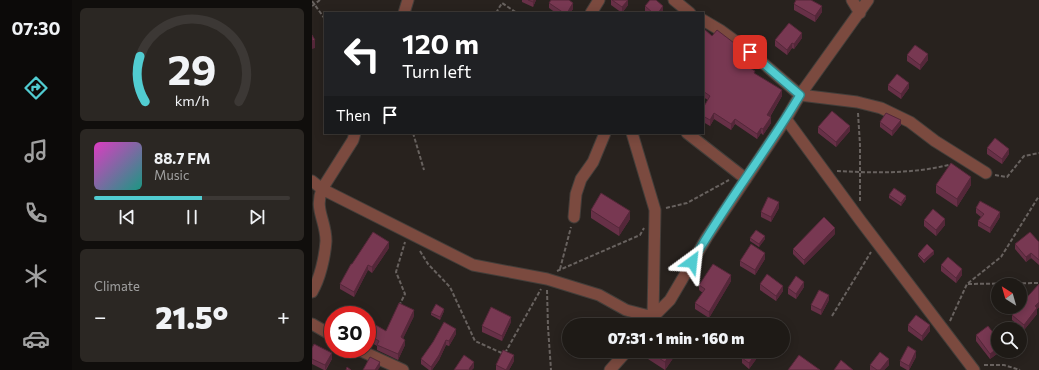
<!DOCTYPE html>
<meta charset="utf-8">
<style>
body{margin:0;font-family:Commissioner,sans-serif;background:#2b2723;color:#f1f3f6;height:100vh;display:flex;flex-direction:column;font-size:15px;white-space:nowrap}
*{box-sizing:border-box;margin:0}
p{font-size:13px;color:#a1a1a1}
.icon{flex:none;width:22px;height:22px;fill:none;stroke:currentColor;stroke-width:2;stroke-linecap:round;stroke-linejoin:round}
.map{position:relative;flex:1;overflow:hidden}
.side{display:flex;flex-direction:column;gap:8px;padding:8px;background:#100e0c;width:240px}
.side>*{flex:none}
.banner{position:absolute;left:12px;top:12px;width:380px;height:122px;border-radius:0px;box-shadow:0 2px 10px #0003,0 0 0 1px #3c3835;background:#202124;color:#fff;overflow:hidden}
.needle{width:26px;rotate:323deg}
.buttons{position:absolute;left:679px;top:278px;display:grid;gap:8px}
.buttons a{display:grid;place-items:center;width:36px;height:36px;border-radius:50%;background:#1e1a16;box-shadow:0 2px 10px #0003,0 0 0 1px #3c3835;font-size:20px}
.speed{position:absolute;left:12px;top:306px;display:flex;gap:8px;font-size:20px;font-weight:700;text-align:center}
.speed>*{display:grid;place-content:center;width:52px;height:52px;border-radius:50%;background:#1e1a16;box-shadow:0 2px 10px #0003,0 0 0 1px #3c3835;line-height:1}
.speed .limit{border:6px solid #d22;background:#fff;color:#111}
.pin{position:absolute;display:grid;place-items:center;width:34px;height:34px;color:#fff;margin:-17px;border-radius:8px;box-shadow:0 2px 6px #0006}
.me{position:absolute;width:44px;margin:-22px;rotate:30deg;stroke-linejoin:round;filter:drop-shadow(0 0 3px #0008)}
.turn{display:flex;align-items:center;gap:14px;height:84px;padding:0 12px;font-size:18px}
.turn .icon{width:52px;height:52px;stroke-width:2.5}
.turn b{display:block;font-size:28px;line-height:34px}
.then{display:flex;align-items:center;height:38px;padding:0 12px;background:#0003;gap:8px;font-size:15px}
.big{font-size:30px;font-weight:800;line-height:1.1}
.side .card{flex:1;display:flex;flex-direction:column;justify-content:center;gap:6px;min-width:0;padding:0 14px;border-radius:6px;background:#2b2723}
.side .dial{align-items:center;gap:0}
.dial svg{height:104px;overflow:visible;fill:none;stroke:#3c3835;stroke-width:7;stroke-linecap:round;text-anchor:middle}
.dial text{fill:#f1f3f6;stroke:none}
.song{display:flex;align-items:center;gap:12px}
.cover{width:48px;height:48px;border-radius:6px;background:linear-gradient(135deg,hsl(310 70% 55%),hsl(170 70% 35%))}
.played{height:4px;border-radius:2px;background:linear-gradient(90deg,#51ccd1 55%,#3c3835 55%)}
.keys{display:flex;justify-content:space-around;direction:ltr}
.heat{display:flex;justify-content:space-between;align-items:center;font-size:22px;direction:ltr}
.trip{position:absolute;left:250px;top:318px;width:228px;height:40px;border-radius:20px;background:#1e1a16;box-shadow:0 2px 10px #0003,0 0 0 1px #3c3835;font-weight:800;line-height:40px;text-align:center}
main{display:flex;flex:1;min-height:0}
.tab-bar{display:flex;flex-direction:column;width:72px;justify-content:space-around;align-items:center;background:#0c0a09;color:#a1a1a1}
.tab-bar .icon{width:28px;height:28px}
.tab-bar .active{color:#51ccd1}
.tab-bar b{font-size:18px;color:#f1f3f6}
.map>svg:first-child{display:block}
</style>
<main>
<nav class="tab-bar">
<b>07:30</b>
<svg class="icon active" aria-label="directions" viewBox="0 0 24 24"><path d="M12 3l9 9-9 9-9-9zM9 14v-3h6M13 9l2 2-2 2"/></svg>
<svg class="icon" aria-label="music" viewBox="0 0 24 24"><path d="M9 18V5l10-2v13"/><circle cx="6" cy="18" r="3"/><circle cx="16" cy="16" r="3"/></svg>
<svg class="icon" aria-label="phone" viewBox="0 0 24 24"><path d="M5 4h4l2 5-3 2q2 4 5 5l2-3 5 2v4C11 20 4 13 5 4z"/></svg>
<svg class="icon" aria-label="climate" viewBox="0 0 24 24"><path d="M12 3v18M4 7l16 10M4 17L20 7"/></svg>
<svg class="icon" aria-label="car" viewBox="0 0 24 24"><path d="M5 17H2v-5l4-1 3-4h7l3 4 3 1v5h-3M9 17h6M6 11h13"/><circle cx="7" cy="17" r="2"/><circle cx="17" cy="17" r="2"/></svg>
</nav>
<section class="side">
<div class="card dial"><svg viewBox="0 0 100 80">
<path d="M14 69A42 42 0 1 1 86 69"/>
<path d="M14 69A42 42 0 0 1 10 34" stroke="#51ccd1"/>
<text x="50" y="56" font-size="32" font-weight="700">29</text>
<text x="50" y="72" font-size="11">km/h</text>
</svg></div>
<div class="card">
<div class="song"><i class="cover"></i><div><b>88.7 FM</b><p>Music</p></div></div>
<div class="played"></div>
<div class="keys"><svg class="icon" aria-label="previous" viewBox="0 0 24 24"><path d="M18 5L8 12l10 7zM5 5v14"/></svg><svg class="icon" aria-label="pause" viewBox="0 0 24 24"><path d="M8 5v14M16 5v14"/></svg><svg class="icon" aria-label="next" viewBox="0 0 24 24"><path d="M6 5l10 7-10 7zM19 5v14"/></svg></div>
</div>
<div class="card"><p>Climate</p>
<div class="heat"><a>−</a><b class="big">21.5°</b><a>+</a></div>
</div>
</section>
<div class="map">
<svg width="727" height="370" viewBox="0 0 727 370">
<rect width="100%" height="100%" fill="#28221e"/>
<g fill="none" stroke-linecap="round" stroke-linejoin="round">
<defs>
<path id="minor" d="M362 0 378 13
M540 0 548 13
M92 13 96 0
M279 13 287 0
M391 20 408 30 438 52 488 95 545 102 569 108 598 122 623 141 674 173
M474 119 548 220 662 370
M320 133 343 210 341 317 335 325
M375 133 434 179
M0 181 10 189 161 265 235 279 287 295 314 310 341 317 358 300 395 237 474 119 488 95 556 0
M262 217 264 194 269 179 281 162 293 133
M0 292C8 279 13 256 14 241 14 220 2 210 10 189L41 140 43 133
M0 324 21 336
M45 349 91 370
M298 370 315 351"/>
</defs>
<use href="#minor" stroke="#433e3a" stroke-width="13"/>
<path stroke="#68625f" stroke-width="2" stroke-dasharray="4 2" stroke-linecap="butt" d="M0 1 13 19
M0 6 8 0
M184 13 190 3 205 13
M546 113 548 145V201
M101 133 112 170
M525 171C563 173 603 174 640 164
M683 175 695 177 712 156 727 153
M354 208 375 203 417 180
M108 251 116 264 138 287 163 341 192 354
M248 269 259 227
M245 271 328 235 332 228
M656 284 727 283
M235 290 236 327 239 370
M87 306 93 294 84 272 93 242
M520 316 559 252
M638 321 655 284 689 257 727 196
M193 353 229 289
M672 365H692L708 370"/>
<use href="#minor" stroke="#7b4a3f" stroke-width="11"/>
</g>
<path fill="#673047" d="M210 0H224L221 7 210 2Z
M299 0H316V5L310 13 299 5Z
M237 3 261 9 258 13H244L237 8Z
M482 4 510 12 503 22 482 10Z
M333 6 351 12 350 13H335L333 11Z
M391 28 400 36 426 52V53L443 74 470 96 458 117 459 123 451 135 449 133 445 139 423 124 419 130 402 119 398 126 391 122V108L396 100 391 97Z
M490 38 482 49 480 48 475 55 463 46V40Z
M595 55 616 60 608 70 595 61Z
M576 85 597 88 589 99 576 90Z
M568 122 589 125 580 136 568 127Z
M506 127 538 131 524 147 506 133Z
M675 148 697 154 690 164 675 154Z
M624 185H659L645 207 624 193Z
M577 195 594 199 589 206 577 198Z
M467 208 459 222 449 217V212Z
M664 208 688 217 678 233 666 226V221L669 217 664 213Z
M279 210 318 219 307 236 279 218Z
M612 220 633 225 624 236 612 226Z
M523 234 492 265 481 254V249Z
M438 238 453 239 447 247 438 241Z
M727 242V265L719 258 714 262 703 249V244Z
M77 248 60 273 56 270 42 297 28 289V284L40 264Z
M606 254H622L612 263 606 256Z
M453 259 443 275 428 266V261Z
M629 265 650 275 644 283 629 271Z
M419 281 397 318 383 309V303L391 293 387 290V285Z
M448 284 471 291 464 301 448 290Z
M727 284V307L725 309V314L712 330 700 320V315Z
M492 287 484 299 476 294V288Z
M517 300 509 315 499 310V305Z
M132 311 128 320 119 315V313Z
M102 316 91 338 93 345 86 360 65 350V346L55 340V320L74 331Z
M199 322 190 341 170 332V326Z
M596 325 618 331 610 341 596 331Z
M144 334 137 346 134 345 127 360 120 370H117L109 364V359L121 342Z
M664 335 686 351H689L678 359 664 341Z
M0 348 20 359 14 370H12L0 364Z
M268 351H284L281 358Z
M336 351H366L353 370 336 359Z
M424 351H450L437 369 430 363V358L431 356Z
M604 357 597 370H595L588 366V361Z
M202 361 197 370H184V365Z
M558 365H577L572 370H558Z"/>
<path fill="#542739" d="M222 0H224L221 7V2Z
M316 0V5L310 13V7Z
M261 3V9L258 13H255Z
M351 6V12L350 13H346Z
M510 6V12L503 22V16Z
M490 33V38L482 49V44Z
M3 40V48L0 49V41Z
M480 43V48L475 55V50Z
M426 46V52L423 56V51Z
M616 54V60L608 70V65Z
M437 62V68L435 66Z
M597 83V88L589 99V94Z
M470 90V96L455 121V115Z
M402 113V119L398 126V120Z
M459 117V123L451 135V129Z
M423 119V124L419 130V124Z
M589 120V125L580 136V131Z
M538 126V131L524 147V142Z
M449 128V133L445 139V134Z
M697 149V154L690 164V159Z
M659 177V185L645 207V199Z
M594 196V199L589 206V203Z
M467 202V208L459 222V217Z
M318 211V219L307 236V228Z
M688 212V217L678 233V228Z
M633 219V225L624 236V230Z
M523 228V234L492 265V260Z
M453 236V239L447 247V244Z
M77 242V248L60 273V267Z
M622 251V254L612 263V260Z
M453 253V259L443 275V270Z
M719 253V258L714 262V257Z
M56 265V270L42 297V292Z
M650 269V275L644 283V278Z
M419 275V281L397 318V312Z
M492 282V287L484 299V294Z
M471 286V291L464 301V296Z
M517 295V300L509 315V310Z
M727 302V307L725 309V314L712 330V325L723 306Z
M132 309V311L128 320V317Z
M102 310V316L89 343V337Z
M199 317V322L190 341V336Z
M618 325V331L610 341V336Z
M144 329V334L137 346V341Z
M93 340V345L86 360V354Z
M134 340V345L127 360 120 370H119V367Z
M686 348V351H689L678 359V354Z
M282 351H284L281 358V352Z
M360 351H366L353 370V362Z
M446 351H450L437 369V363Z
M604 351V357L597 370V366Z
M20 353V359L13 370V365Z
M202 355V361L197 370H194Z
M577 359V365L572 370H568Z
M68 362V367L66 370H63Z
M162 362V368L160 370H157Z"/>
<path fill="#783852" stroke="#542739" d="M216 0H222L221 2Z
M239 0H257L261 3 255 13H252L237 3Z
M300 0H316L310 7Z
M338 0H344L351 6 346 13H341L333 6Z
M484 0H499L510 6 503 16 482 4Z
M477 23 490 33 482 44 480 43 475 50 463 40Z
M391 28 400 36 405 30 426 46 423 51 437 62 435 66 443 71 442 73 470 90 455 115 459 117 451 129 449 128 445 134 423 119 419 124 402 113 398 120 391 116V108L398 96 391 91Z
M0 35 3 40 0 41Z
M603 45 616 54 608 65 595 55Z
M585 74 597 83 589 94 576 85Z
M520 111 538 126 524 142 506 127Z
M574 113 589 120 580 131 568 122Z
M683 138 697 149 690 159 675 148Z
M639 163 659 177 645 199 624 185Z
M582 188 594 196 589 203 577 195Z
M289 193 318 211 307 228 279 210Z
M456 197 467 202 459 217 449 212Z
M668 201 688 212 678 228 666 221 672 214 664 208Z
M621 209 633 219 624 230 612 220Z
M512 217 523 228 492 260 481 249Z
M444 230 453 236 447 244 438 238Z
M61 232 77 242 60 267 56 265 42 292 28 284 39 264H40Z
M718 232 727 242V260L719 253 714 257 703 244Z
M439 244 453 253 443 270 428 261Z
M615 244 622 251 612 260 606 254Z
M636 257 650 269 644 278 629 265Z
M401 264 419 275 397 312 383 303 393 289 387 285Z
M455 274 471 286 464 296 448 284Z
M484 276 492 282 484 294 476 288Z
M727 284V302L723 306 725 308 712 325 700 315 707 307H708V305Z
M507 290 517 295 509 310 499 305Z
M87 303 102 310 89 337 93 340 86 354 65 345 67 341 55 334V320L74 331Z
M124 304 132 309 128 317 119 313Z
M179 307 199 317 190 336 170 326Z
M38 311 45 315H36Z
M604 315 618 325 610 336 596 325Z
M132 322 144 329 137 341 134 340 127 355 119 367 109 359 121 342Z
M414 322 418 325H412Z
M676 326 686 339V348L678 354 664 335Z
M2 344 20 353 13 365 0 359V348Z
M596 346 604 351 597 366 588 361Z
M191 350 202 355 194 370 184 365Z
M336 351H360L353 362Z
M432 351H446L437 363 430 358 434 352Z
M568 352 577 359 568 370H565L558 365Z
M152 355 162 362 157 369 158 370H142Z
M487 355 508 370H476Z
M58 357 68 362 63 370H51Z
M529 360 541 370H522Z
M35 367 39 370H34Z"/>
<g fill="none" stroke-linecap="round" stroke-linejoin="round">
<defs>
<path id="route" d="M380 262C413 204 454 152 488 95L438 52"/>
</defs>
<use href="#route" stroke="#358588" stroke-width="10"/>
<use href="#route" stroke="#51ccd1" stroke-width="7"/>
</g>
</svg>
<div class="buttons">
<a><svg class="needle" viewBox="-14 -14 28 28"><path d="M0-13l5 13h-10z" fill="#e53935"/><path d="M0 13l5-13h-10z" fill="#a1a1a1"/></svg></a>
<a><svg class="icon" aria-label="search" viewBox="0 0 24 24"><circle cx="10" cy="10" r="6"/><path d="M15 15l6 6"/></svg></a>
</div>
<div class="speed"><div class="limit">30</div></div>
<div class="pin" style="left:438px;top:52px;background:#d93025"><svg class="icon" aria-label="arrive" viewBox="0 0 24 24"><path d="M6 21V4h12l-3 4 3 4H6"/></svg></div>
<svg class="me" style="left:380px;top:262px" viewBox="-20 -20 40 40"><path d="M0-17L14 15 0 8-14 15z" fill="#51ccd1" stroke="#fff" stroke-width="4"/></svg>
<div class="trip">07:31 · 1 min · 160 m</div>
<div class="banner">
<div class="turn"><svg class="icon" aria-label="left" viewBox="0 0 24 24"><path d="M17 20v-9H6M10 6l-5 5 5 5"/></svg><div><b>120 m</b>Turn left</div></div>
<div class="then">Then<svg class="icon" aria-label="arrive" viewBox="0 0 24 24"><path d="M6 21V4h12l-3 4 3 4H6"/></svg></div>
</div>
</div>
</main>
